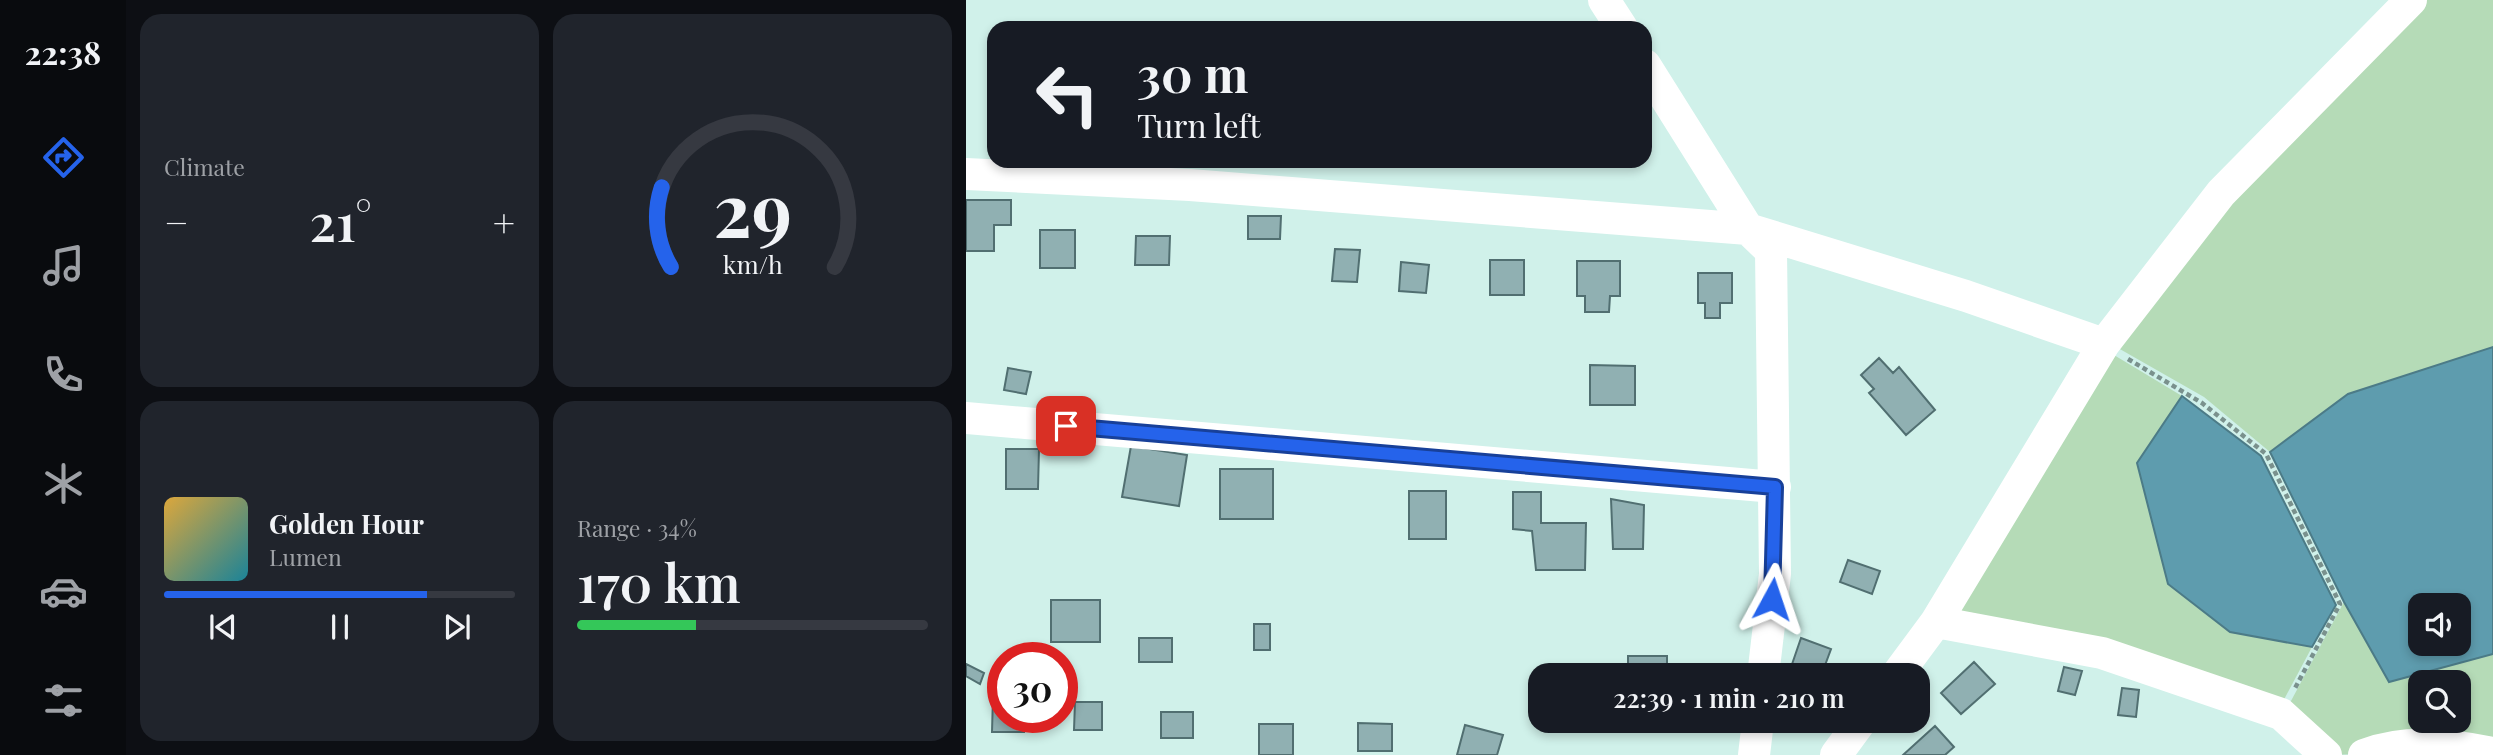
<!DOCTYPE html>
<meta charset="utf-8">
<style>
body{margin:0;font-family:"Playfair Display",serif;background:#20242c;color:#f1f3f6;height:100vh;display:flex;flex-direction:column;font-size:26px;white-space:nowrap}
*{box-sizing:border-box;margin:0}
p{font-size:23px;color:#9ea1a6}
.icon{flex:none;width:38px;height:38px;fill:none;stroke:currentColor;stroke-width:2;stroke-linecap:round;stroke-linejoin:round}
.map{position:relative;flex:1;overflow:hidden}
.details{display:flex;flex-direction:column;gap:14px;padding:14px;background:#0d0f14;width:840px}
.details>*{flex:none}
.guide{position:absolute;left:21px;top:21px;width:665px;height:147px;border-radius:21px;box-shadow:0 4px 10px #0003;background:#171b24;color:#f1f3f6;overflow:hidden}
.fabs{position:absolute;left:1442px;top:593px;display:grid;gap:14px}
.fabs a{display:grid;place-items:center;width:63px;height:63px;border-radius:14px;background:#171b24;box-shadow:0 4px 10px #0003;font-size:35px}
.speed{position:absolute;left:21px;top:642px;display:flex;gap:14px;font-size:35px;font-weight:700;text-align:center}
.speed>*{display:grid;place-content:center;width:91px;height:91px;border-radius:50%;background:#171b24;box-shadow:0 4px 10px #0003;line-height:1}
.speed .limit{border:10px solid #d22;background:#fff;color:#111}
.pin{position:absolute;display:grid;place-items:center;width:60px;height:60px;color:#fff;margin:-30px;border-radius:14px;box-shadow:0 4px 10px #0006}
.me{position:absolute;width:77px;margin:-38px;rotate:5deg;stroke-linejoin:round;filter:drop-shadow(0 0 5px #0008)}
.turn{display:flex;align-items:center;gap:24px;height:147px;padding:0 35px;font-size:32px}
.turn .icon{width:91px;height:91px;stroke-width:2.5}
.turn b{display:block;font-size:49px;line-height:60px}
.big{font-size:52px;font-weight:600;line-height:1.1}
.details .widget{flex:1;display:flex;flex-direction:column;justify-content:center;gap:10px;min-width:0;padding:0 24px;border-radius:21px;background:#20242c}
.details .dial{align-items:center;gap:0}
.dial svg{height:182px;overflow:visible;fill:none;stroke:#363941;stroke-width:7;stroke-linecap:round;text-anchor:middle}
.dial text{fill:#f1f3f6;stroke:none}
.song{display:flex;align-items:center;gap:21px}
.cover{width:84px;height:84px;border-radius:10px;background:linear-gradient(135deg,hsl(40 70% 55%),hsl(190 70% 35%))}
.played{height:7px;border-radius:4px;background:linear-gradient(90deg,#2563eb 75%,#363941 75%)}
.keys{display:flex;justify-content:space-around;direction:ltr}
.heat{display:flex;justify-content:space-between;align-items:center;font-size:38px;direction:ltr}
.charge{height:10px;border-radius:5px;background:linear-gradient(90deg,#34c759 34%,#363941 0)}
.details .tiles{flex:1;display:grid;gap:14px;grid-template-columns:repeat(2,1fr)}
.trip{position:absolute;left:562px;top:663px;width:402px;height:70px;border-radius:21px;background:#171b24;box-shadow:0 4px 10px #0003;font-weight:600;line-height:70px;text-align:center}
main{display:flex;flex:1;min-height:0}
.menu{display:flex;flex-direction:column;width:126px;justify-content:space-around;align-items:center;background:#090b0e;color:#9ea1a6}
.menu .icon{width:49px;height:49px}
.menu .active{color:#2563eb}
.menu b{font-size:32px;color:#f1f3f6}
.map>svg:first-child{display:block}
</style>
<main>
<nav class="menu">
<b>22:38</b>
<svg class="icon active" aria-label="directions" viewBox="0 0 24 24"><path d="M12 3l9 9-9 9-9-9zM9 14v-3h6M13 9l2 2-2 2"/></svg>
<svg class="icon" aria-label="music" viewBox="0 0 24 24"><path d="M9 18V5l10-2v13"/><circle cx="6" cy="18" r="3"/><circle cx="16" cy="16" r="3"/></svg>
<svg class="icon" aria-label="phone" viewBox="0 0 24 24"><path d="M5 4h4l2 5-3 2q2 4 5 5l2-3 5 2v4C11 20 4 13 5 4z"/></svg>
<svg class="icon" aria-label="climate" viewBox="0 0 24 24"><path d="M12 3v18M4 7l16 10M4 17L20 7"/></svg>
<svg class="icon" aria-label="car" viewBox="0 0 24 24"><path d="M5 17H2v-5l4-1 3-4h7l3 4 3 1v5h-3M9 17h6M6 11h13"/><circle cx="7" cy="17" r="2"/><circle cx="17" cy="17" r="2"/></svg>
<svg class="icon" aria-label="filters" viewBox="0 0 24 24"><path d="M4 7h16M4 17h16"/><circle cx="9" cy="7" r="2"/><circle cx="15" cy="17" r="2"/></svg>
</nav>
<section class="details">
<div class="tiles">
<div class="widget"><p>Climate</p>
<div class="heat"><a>−</a><b class="big">21°</b><a>+</a></div>
</div>
<div class="widget dial"><svg viewBox="0 0 100 80">
<path d="M14 69A42 42 0 1 1 86 69"/>
<path d="M14 69A42 42 0 0 1 10 34" stroke="#2563eb"/>
<text x="50" y="56" font-size="32" font-weight="700">29</text>
<text x="50" y="72" font-size="11">km/h</text>
</svg></div>
<div class="widget">
<div class="song"><i class="cover"></i><div><b>Golden Hour</b><p>Lumen</p></div></div>
<div class="played"></div>
<div class="keys"><svg class="icon" aria-label="previous" viewBox="0 0 24 24"><path d="M18 5L8 12l10 7zM5 5v14"/></svg><svg class="icon" aria-label="pause" viewBox="0 0 24 24"><path d="M8 5v14M16 5v14"/></svg><svg class="icon" aria-label="next" viewBox="0 0 24 24"><path d="M6 5l10 7-10 7zM19 5v14"/></svg></div>
</div>
<div class="widget"><p>Range · 34%</p><b class="big">170 km</b><div class="charge"></div></div>
</div>
</section>
<div class="map">
<svg width="1527" height="755" viewBox="0 0 1527 755">
<rect width="100%" height="100%" fill="#d0f1ea"/>
<path fill="#b5dbb7" fill-rule="evenodd" d="M1454 0H1527V347L1382 394 1304 452 1238 397 1145 344 1259 197Z
M1138 349 1216 396 1171 463 1321 642 1346 647 1313 709 980 611Z
M1378 602 1424 682 1527 654V749L1365 755 1319 712ZM1454 682H1493V721H1454Z"/>
<path fill="#5e9cae" stroke="#4c7b87" stroke-width="2" fill-rule="evenodd" d="M1527 347V654L1423 682 1378 602 1304 452 1382 394ZM1454 606H1493V644H1454Z
M1216 396 1295 456 1370 605 1346 647 1264 632 1202 584 1171 463Z"/>
<path fill="#90b0b2" stroke="#516f71" stroke-width="2" d="M0 200H45V225H28V251H0Z
M282 216H315L314 239H282Z
M74 230H109V268H74Z
M170 236H204L203 265H169Z
M369 249 394 250 391 282 366 281Z
M524 260H558V295H524Z
M611 261H654V296H644L643 312H619V296H611Z
M435 262 463 265 460 293 433 291Z
M732 273H766V303H754V318H739V303H732Z
M913 358 927 373 933 367 969 410 940 435 903 393 908 389 895 375Z
M624 365 669 366V405H624Z
M42 368 65 372 60 394 38 390Z
M165 446 221 455 213 506 156 497Z
M40 449H73L72 489H40Z
M254 469H307V519H254Z
M443 491H480V539H443Z
M547 492H575V523H620L619 570H570L566 531 547 529Z
M645 499 678 505 677 549H647Z
M882 560 914 571 906 594 874 582Z
M85 600H134V642H85Z
M288 624H304V650H288Z
M173 638H206V662H173Z
M835 638 865 649 855 676H822Z
M662 656H701V676H662Z
M1008 662 1029 684 995 714 975 693Z
M0 664 18 673 14 684 0 676Z
M1098 667 1116 671 1109 695 1092 691Z
M1156 688 1173 690 1170 717 1152 715Z
M27 696H37V718H58V732H26Z
M109 702H136V730H108Z
M195 712H227V738H195Z
M392 723 426 724V751H392Z
M293 724H327V755H293Z
M499 725 537 735 531 755H491Z
M969 726 988 747 979 755H937Z"/>
<g fill="none" stroke-linecap="round" stroke-linejoin="round">
<path stroke="#7a918d" stroke-width="4.5" stroke-dasharray="5 3.5" stroke-linecap="butt" d="M1162 359 1236 403 1300 454 1374 604 1328 690"/>
<path stroke="#fff" stroke-width="32" d="M638 0 656 28
M679 65 782 229 805 251 809 574 797 676
M0 174 224 185 782 229 1000 296 1138 344
M0 418 809 487
M970 622 1136 653 1315 714 1360 755
M930 676 970 622 1138 344 1255 193 1445 0
M788 755 792 721
M870 755 895 721
M1398 755C1439 739 1485 744 1527 753"/>
</g>
<g fill="none" stroke-linecap="round" stroke-linejoin="round">
<defs>
<path id="route" d="M100 426 809 487 806 599"/>
</defs>
<use href="#route" stroke="#184099" stroke-width="18"/>
<use href="#route" stroke="#2563eb" stroke-width="12"/>
</g>
</svg>
<div class="fabs">
<a><svg class="icon" aria-label="sound" viewBox="0 0 24 24"><path d="M4 9h4l5-4v14l-5-4H4zM17 9q2 3 0 6"/></svg></a>
<a><svg class="icon" aria-label="search" viewBox="0 0 24 24"><circle cx="10" cy="10" r="6"/><path d="M15 15l6 6"/></svg></a>
</div>
<div class="speed"><div class="limit">30</div></div>
<div class="pin" style="left:100px;top:426px;background:#d93025"><svg class="icon" aria-label="arrive" viewBox="0 0 24 24"><path d="M6 21V4h12l-3 4 3 4H6"/></svg></div>
<svg class="me" style="left:806px;top:599px" viewBox="-20 -20 40 40"><path d="M0-17L14 15 0 8-14 15z" fill="#2563eb" stroke="#fff" stroke-width="4"/></svg>
<div class="trip">22:39 · 1 min · 210 m</div>
<div class="guide">
<div class="turn"><svg class="icon" aria-label="left" viewBox="0 0 24 24"><path d="M17 20v-9H6M10 6l-5 5 5 5"/></svg><div><b>30 m</b>Turn left</div></div>
</div>
</div>
</main>
